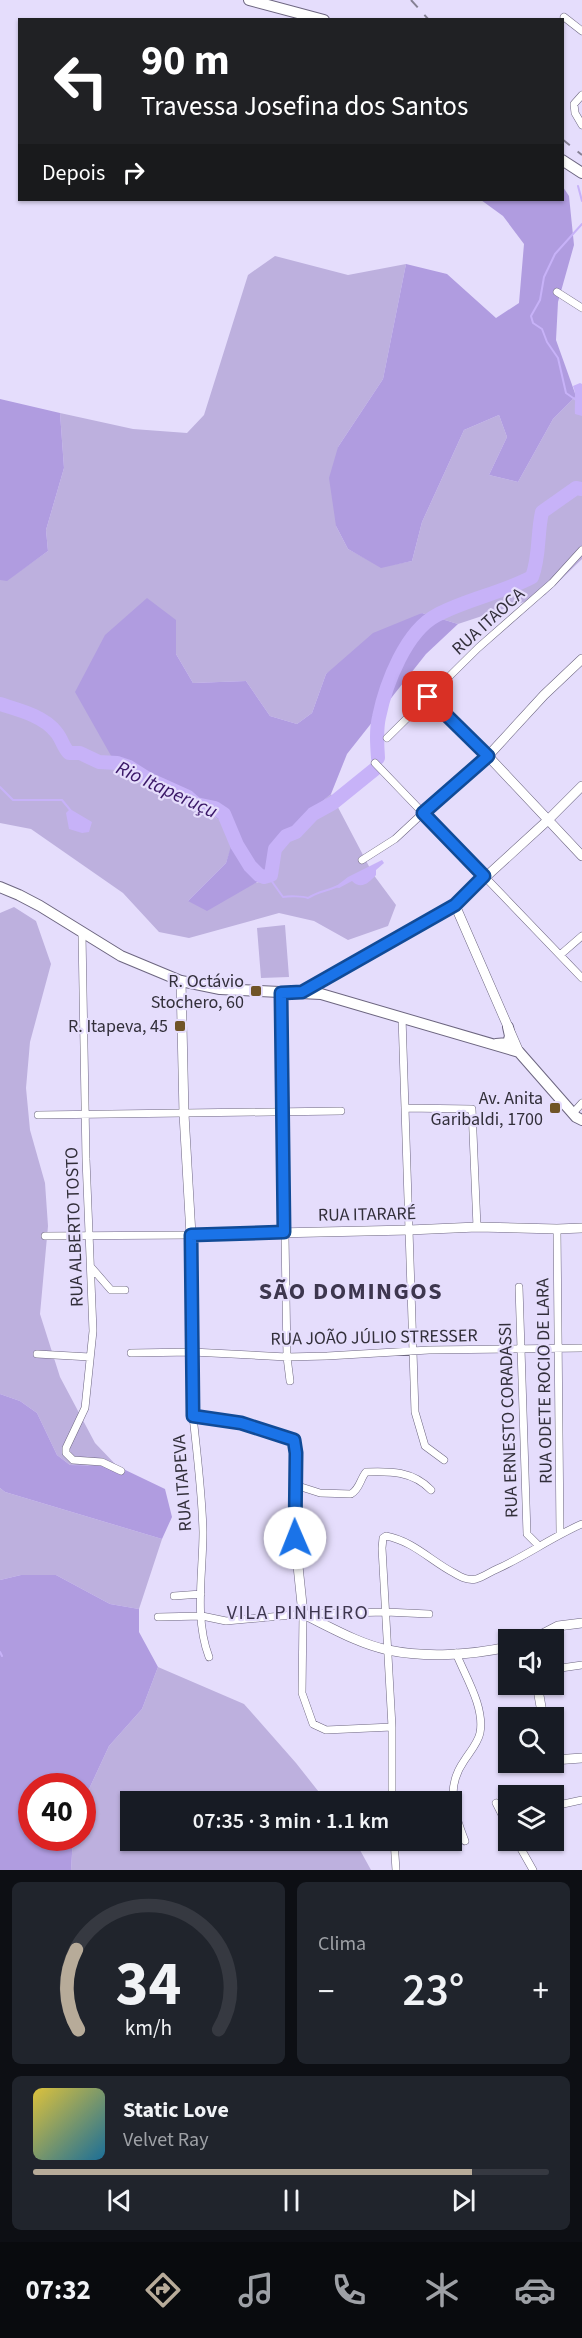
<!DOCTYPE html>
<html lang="pt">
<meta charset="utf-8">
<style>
body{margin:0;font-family:"Source Sans 3",sans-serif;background:#20242c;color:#f1f3f6;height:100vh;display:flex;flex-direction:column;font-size:22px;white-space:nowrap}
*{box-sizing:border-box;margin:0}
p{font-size:20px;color:#9ea1a6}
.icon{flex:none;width:33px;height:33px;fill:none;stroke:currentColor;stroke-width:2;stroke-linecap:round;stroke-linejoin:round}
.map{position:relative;height:1870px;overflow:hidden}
.sheet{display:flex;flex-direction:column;gap:12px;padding:12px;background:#0d0f14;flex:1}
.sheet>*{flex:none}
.banner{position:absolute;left:18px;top:18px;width:546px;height:183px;border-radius:0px;box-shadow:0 2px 4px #0004;background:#202124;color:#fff;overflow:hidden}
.tools{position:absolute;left:498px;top:1629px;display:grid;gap:12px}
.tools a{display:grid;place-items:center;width:66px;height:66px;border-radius:0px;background:#171b24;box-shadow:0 2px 4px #0004;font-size:30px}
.speed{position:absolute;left:18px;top:1773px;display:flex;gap:12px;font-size:30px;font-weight:700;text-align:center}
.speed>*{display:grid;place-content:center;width:78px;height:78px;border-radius:50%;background:#171b24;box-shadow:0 2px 4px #0004;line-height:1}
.speed .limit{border:9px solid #d22;background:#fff;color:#111}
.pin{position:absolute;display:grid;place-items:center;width:51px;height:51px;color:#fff;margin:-26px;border-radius:12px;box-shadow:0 3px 9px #0006}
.me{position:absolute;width:66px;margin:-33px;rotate:359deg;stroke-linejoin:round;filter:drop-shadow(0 0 4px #0008)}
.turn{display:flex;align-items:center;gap:21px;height:126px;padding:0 24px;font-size:27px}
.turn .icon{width:78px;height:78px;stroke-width:2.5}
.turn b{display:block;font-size:42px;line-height:51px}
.then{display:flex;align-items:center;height:57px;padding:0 24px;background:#0003;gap:12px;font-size:22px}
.big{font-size:45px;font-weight:600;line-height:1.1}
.sheet .widget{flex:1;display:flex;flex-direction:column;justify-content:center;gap:9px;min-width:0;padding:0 21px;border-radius:9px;background:#20242c}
.sheet .dial{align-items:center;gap:0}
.dial svg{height:156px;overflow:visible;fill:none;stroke:#363941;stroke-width:7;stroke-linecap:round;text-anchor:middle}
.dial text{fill:#f1f3f6;stroke:none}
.song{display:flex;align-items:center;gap:18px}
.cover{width:72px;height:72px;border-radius:9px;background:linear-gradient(135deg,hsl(50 70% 55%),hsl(200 70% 35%))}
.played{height:6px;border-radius:3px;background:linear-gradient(90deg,#b7ab99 85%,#363941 85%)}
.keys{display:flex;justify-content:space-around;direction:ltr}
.heat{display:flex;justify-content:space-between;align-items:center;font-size:33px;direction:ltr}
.sheet .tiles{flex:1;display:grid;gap:12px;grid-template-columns:1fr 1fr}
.widget:last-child{grid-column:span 2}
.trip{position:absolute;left:120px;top:1791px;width:342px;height:60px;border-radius:0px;background:#171b24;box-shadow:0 2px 4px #0004;font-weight:600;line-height:60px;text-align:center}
.tabs{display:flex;height:96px;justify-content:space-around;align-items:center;background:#090b0e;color:#9ea1a6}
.tabs .icon{width:42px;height:42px}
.tabs .on{color:#b7ab99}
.tabs b{font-size:27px;color:#f1f3f6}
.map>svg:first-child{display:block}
</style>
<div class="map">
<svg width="582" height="1870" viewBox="0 0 582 1870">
<rect width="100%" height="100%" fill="#e5ddfc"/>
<path fill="#bdb0de" d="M275 256 348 275 406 264 383 379 338 447 336 526 348 549 381 567 412 561 422 522 464 430 499 415 507 437 489 475 518 482 553 419 576 396 582 408V559L545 595 458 624 422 613 326 674 312 713 297 724 270 716 246 681 193 683 176 654V620L128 774 183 791 236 834 226 863 188 901 259 882 291 828 331 794 373 874 396 905 388 926 348 940 314 921 279 913 189 938 159 932 123 893 31 829 0 823V580H7L48 551 46 530 64 468 60 413 133 429 187 433 204 415 248 275Z
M14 907 36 921 51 964 30 1042 26 1088 30 1130 45 1183 48 1226 40 1314 60 1377 95 1443 117 1466 70 1465 57 1455 37 1413 20 1401 0 1394V913Z
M285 925 289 977 261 978 257 928Z
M0 1488 5 1492 162 1539 139 1609 110 1604 56 1575H21L0 1580Z
M158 1667 244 1704 296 1763 326 1801 130 1802V1840L355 1841 371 1870H71L73 1838H82L83 1802 109 1746 142 1709Z"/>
<path fill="#b09ce0" d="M563 187 569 196 574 245 558 302 556 340 576 396 553 419 518 482 489 475 507 437 499 415 464 430 422 522 412 561 381 568 348 549 336 526 329 478 338 447 383 379 406 264 447 274 496 318 519 303 524 244 503 216 481 200H562Z
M0 399 60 413 64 468 46 530 48 551 7 581 0 580Z
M147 598 176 620V654L193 683 246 681 270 716 297 724 312 713 326 674 373 633 422 613 458 624 426 654 347 754 331 794 291 828 259 881 207 911 188 901 226 863 235 833 183 791 128 773 114 761 75 692 105 635Z
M0 1394 20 1401 37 1413 57 1455 70 1465 117 1466 165 1489 172 1517 162 1539 5 1492 0 1488Z
M21 1575H56L110 1604 139 1609V1632L158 1667 142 1709 109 1746 83 1802 82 1786H32V1838H73L71 1870H0V1580Z"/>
<path fill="#c7b2f8" d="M580 383 582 384V416L575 414C574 404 577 396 573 386Z
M70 809 92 822 89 832 82 833 69 829 66 813Z
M382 860 384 863 376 870V875C369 883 361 890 352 881L339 888 335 887 348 877Z"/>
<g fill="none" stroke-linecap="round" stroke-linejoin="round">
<path stroke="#c7b2f8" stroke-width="2" d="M578 186 582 201
M576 400 566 393 558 358 547 342 542 329 533 323 531 316 540 300 544 277 555 254 582 224
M0 787 13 800H62L71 811
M268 876 283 897C289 896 303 896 308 898 317 892 327 891 338 886
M0 1652 2 1656"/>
<path stroke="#c7b2f8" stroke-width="14" d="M0 704C19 710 44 716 56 732 62 739 63 747 69 753H80L99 762 117 763 129 767 148 779 188 797 196 804 215 808 224 814 237 845 250 866 259 875 264 877 271 875 275 849 286 836 296 832 313 814 333 803 375 769
M378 758C377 744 376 730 379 717 386 683 406 631 437 615 467 599 502 593 532 577 540 556 537 534 542 512L576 488 582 489"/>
<defs>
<path id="minor" d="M564 17 582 31
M582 95 574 104 575 113 582 125
M557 292 582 308
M428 697 488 756
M387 738 478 648 552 583 582 550
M362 860 395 839 423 813 375 763
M484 876 582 978
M82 934 86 1159 93 1331 85 1408 66 1448V1453L73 1460 102 1462 121 1471
M560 955 582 936
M281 993 287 1357 290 1381
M402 1017 415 1412 425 1446 444 1460
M405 1108 472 1109 477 1227
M573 1113 582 1103
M38 1115 341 1111
M557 1229 560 1533
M45 1236 191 1235
M91 1267 111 1290H125
M519 1287 527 1534 539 1546
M131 1353 192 1352 287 1357 327 1356 429 1350 582 1348
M37 1354 90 1357
M193 1416C197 1454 202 1493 203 1532 203 1573 194 1618 209 1657
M295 1485 320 1493 351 1494C360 1489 360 1479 366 1472 390 1471 413 1471 431 1490
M174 1596 201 1594
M303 1614 302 1693 313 1724 326 1730 392 1727
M158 1617 202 1616 226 1621 303 1614 386 1612 429 1614
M456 1653C465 1676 485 1707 480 1733 478 1743 469 1753 464 1761 445 1788 454 1813 465 1841
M554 1669 582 1665
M392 1802V1727L382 1548 383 1538 386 1536C413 1541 431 1561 454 1573 461 1577 468 1581 476 1579 483 1577 490 1572 497 1569 526 1556 552 1537 582 1524
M496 1803 508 1827
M554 1806 582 1800
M394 1840 396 1870
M516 1840 533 1870"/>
<path id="tertiary" d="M488 756 582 856
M484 876 423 813 488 756 544 695 582 659
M455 905 519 1052
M181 981 184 1114 191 1235 193 1416 241 1423 294 1440 296 1453 295 1537 303 1614C330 1627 359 1644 388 1650 426 1658 471 1655 508 1647
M302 992 455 905 548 820 582 786
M191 1235 409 1230 477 1227 557 1229 582 1228
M531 1640 558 1626 582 1623
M537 1684 543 1718
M554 1760 582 1758"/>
<path id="secondary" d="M249 0 324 20
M562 160 582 173
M0 887 19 895 40 906 121 956 181 981 220 989 321 994 519 1052 576 1117 582 1120
M496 1044 508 1043 510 1036 508 1027"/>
</defs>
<use href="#minor" stroke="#6d6680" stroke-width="8"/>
<use href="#tertiary" stroke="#6d6680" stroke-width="10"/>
<use href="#secondary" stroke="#6d6680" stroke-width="12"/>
<use href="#minor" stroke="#fff" stroke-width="7"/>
<use href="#tertiary" stroke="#fff" stroke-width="9"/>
<use href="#secondary" stroke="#fff" stroke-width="10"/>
<path stroke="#868195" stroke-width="2" stroke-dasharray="10 10" stroke-linecap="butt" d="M411 0 429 20
M562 139 582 155"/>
</g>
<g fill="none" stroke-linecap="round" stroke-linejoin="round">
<defs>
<path id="route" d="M295 1538 296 1453 294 1440 241 1423 193 1416 191 1235 284 1232 281 993 302 992 455 905 484 876 423 813 488 756 428 697"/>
</defs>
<use href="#route" stroke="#114b97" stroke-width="15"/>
<use href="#route" stroke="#1a73e8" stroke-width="10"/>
</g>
<g fill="#705427" stroke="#e5ddfc" stroke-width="2">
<rect x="250" y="985" width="12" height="12" rx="3"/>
<rect x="174" y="1020" width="12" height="12" rx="3"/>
<rect x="549" y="1102" width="12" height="12" rx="3"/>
</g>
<g text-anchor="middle" stroke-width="4.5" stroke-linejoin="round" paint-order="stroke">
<g font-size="18" fill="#322f3a" stroke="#e5ddfc">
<text transform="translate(488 621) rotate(-42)" y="6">RUA ITAOCA</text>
<text transform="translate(367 1214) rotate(-1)" y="6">RUA ITARARÉ</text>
<text transform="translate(74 1227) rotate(-92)" y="6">RUA ALBERTO TOSTO</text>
<text transform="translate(374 1337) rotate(-1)" y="6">RUA JOÃO JÚLIO STRESSER</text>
<text transform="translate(544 1381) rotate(-91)" y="6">RUA ODETE ROCIO DE LARA</text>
<text transform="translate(508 1420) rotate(-92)" y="6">RUA ERNESTO CORADASSI</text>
<text transform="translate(182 1483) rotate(-94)" y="6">RUA ITAPEVA</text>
</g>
<g font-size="18" fill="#322f3a" stroke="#e5ddfc" text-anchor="end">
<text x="244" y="987">R. Octávio<tspan x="244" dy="21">Stochero, 60</tspan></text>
<text x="168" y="1032">R. Itapeva, 45</text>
<text x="543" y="1104">Av. Anita<tspan x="543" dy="21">Garibaldi, 1700</tspan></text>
</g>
<g font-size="20" font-style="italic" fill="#391666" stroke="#e5ddfc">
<text transform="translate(167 789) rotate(25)" y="7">Rio Itaperuçu</text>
</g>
<g font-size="20" letter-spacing="1.5" fill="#3d364e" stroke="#e5ddfc">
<text x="298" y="1619">VILA PINHEIRO</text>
</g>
<g font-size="24" font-weight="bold" letter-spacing="1.5" fill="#3d364e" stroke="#e5ddfc">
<text x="351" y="1299">SÃO DOMINGOS</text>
</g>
</g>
</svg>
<div class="tools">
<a><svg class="icon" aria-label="sound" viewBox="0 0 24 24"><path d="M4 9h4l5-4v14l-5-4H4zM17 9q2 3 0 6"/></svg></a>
<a><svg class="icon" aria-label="search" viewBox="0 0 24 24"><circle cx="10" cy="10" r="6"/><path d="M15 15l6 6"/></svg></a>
<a><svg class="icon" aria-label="layers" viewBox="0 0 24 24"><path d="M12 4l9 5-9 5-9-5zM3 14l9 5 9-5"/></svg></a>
</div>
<div class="speed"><div class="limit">40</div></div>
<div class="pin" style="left:428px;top:697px;background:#d93025"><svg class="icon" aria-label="arrive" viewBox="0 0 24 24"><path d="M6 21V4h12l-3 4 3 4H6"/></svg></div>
<svg class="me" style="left:295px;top:1538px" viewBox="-20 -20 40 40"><circle r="19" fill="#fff"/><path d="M0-13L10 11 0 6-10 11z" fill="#1a73e8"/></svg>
<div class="trip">07:35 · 3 min · 1.1 km</div>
<div class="banner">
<div class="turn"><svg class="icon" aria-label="left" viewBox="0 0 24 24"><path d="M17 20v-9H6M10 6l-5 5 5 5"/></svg><div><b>90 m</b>Travessa Josefina dos Santos</div></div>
<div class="then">Depois<svg class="icon" aria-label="right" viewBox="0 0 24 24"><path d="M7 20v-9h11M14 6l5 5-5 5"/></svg></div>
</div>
</div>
<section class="sheet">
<div class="tiles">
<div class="widget dial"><svg viewBox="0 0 100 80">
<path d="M14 69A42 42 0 1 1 86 69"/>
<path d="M14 69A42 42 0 0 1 13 28" stroke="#b7ab99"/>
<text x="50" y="56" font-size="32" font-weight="700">34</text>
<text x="50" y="72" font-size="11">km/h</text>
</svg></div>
<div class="widget"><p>Clima</p>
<div class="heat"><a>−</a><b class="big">23°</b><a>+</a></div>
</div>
<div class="widget">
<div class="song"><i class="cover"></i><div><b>Static Love</b><p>Velvet Ray</p></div></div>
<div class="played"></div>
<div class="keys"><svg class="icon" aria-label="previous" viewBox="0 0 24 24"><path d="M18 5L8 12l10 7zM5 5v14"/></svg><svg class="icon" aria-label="pause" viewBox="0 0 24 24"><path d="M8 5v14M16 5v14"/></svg><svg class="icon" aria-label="next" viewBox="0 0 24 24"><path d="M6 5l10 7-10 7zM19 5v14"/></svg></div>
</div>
</div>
</section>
<nav class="tabs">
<b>07:32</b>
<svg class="icon on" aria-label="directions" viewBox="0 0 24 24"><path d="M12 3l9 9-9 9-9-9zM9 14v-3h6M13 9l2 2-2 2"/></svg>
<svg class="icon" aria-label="music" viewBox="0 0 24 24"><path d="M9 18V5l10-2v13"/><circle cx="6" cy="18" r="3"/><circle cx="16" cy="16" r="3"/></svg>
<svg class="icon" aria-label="phone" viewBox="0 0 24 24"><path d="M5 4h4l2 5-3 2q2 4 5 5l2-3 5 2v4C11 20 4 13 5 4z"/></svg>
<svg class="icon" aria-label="climate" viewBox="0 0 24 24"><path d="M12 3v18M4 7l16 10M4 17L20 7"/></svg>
<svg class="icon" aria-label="car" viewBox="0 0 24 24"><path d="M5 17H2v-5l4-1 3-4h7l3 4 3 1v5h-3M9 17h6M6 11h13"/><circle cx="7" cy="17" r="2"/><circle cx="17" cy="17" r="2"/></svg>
</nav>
